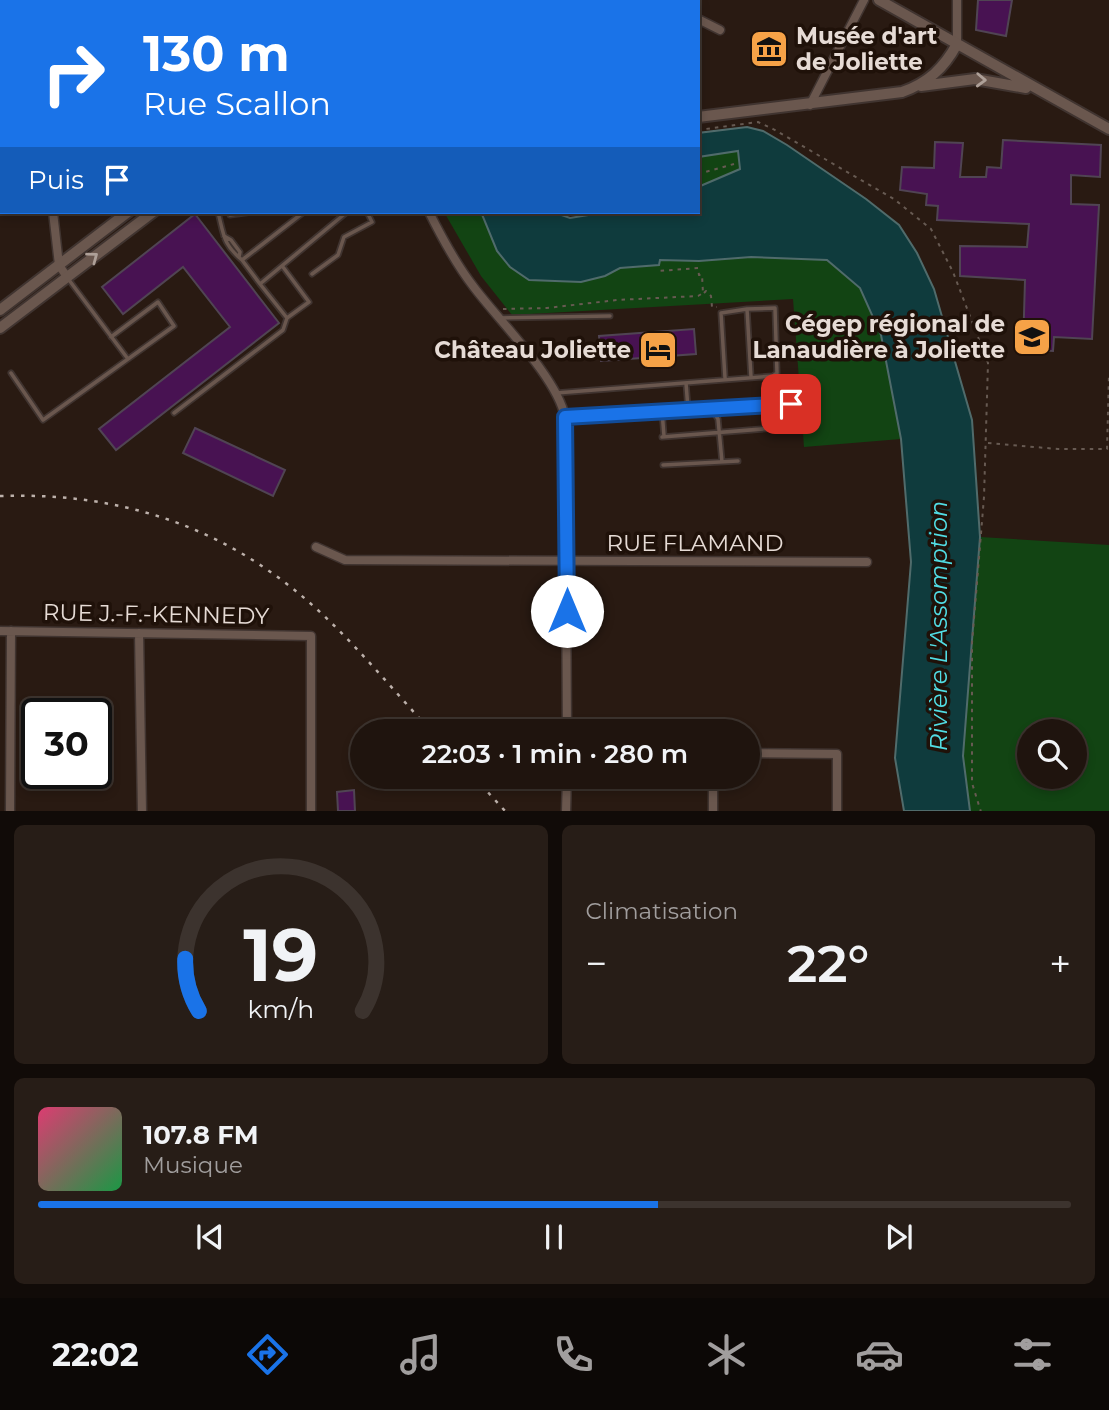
<!DOCTYPE html>
<html lang="fr">
<meta charset="utf-8">
<style>
body{margin:0;font-family:Montserrat,sans-serif;background:#271d17;color:#f1f3f6;height:100vh;display:flex;flex-direction:column;font-size:26px;white-space:nowrap}
*{box-sizing:border-box;margin:0}
p{font-size:23px;color:#a19e9e}
.icon{flex:none;width:38px;height:38px;fill:none;stroke:currentColor;stroke-width:2;stroke-linecap:round;stroke-linejoin:round}
.map{position:relative;height:811px;overflow:hidden}
.sheet{display:flex;flex-direction:column;gap:14px;padding:14px;background:#110b08;flex:1}
.sheet>*{flex:none}
.top-card{position:absolute;left:0px;top:0px;width:700px;height:214px;box-shadow:0 4px 10px #0003,0 0 0 2px #3c332e;background:#1a73e8;color:#fff;overflow:hidden}
.controls{position:absolute;left:1017px;top:719px;display:grid;gap:14px}
.controls a{display:grid;place-items:center;width:70px;height:70px;border-radius:50%;background:#1f140e;box-shadow:0 4px 10px #0003,0 0 0 2px #3c332e;font-size:35px}
.speed{position:absolute;left:21px;top:698px;display:flex;gap:14px;font-size:35px;font-weight:700;text-align:center}
.speed>*{display:grid;place-content:center;width:91px;height:91px;border-radius:50%;background:#1f140e;box-shadow:0 4px 10px #0003,0 0 0 2px #3c332e;line-height:1}
.speed .limit{border:4px solid #111;border-radius:10px;background:#fff;color:#111}
.pin{position:absolute;display:grid;place-items:center;width:60px;height:60px;color:#fff;margin:-30px;border-radius:14px;box-shadow:0 4px 10px #0006}
.me{position:absolute;width:77px;margin:-38px;rotate:0deg;stroke-linejoin:round;filter:drop-shadow(0 0 5px #0008)}
.turn{display:flex;align-items:center;gap:24px;height:147px;padding:0 28px;font-size:32px}
.turn .icon{width:91px;height:91px;stroke-width:2.5}
.turn b{display:block;font-size:49px;line-height:60px}
.then{display:flex;align-items:center;height:66px;padding:0 28px;background:#0003;gap:14px;font-size:26px}
.big{font-size:52px;font-weight:600;line-height:1.1}
.sheet .tile{flex:1;display:flex;flex-direction:column;justify-content:center;gap:10px;min-width:0;padding:0 24px;border-radius:10px;background:#271d17}
.sheet .dial{align-items:center;gap:0}
.dial svg{height:182px;overflow:visible;fill:none;stroke:#3c332e;stroke-width:7;stroke-linecap:round;text-anchor:middle}
.dial text{fill:#f1f3f6;stroke:none}
.song{display:flex;align-items:center;gap:21px}
.cover{width:84px;height:84px;border-radius:10px;background:linear-gradient(135deg,hsl(340 70% 55%),hsl(140 70% 35%))}
.played{height:7px;border-radius:4px;background:linear-gradient(90deg,#1a73e8 60%,#3c332e 60%)}
.keys{display:flex;justify-content:space-around;direction:ltr}
.heat{display:flex;justify-content:space-between;align-items:center;font-size:38px;direction:ltr}
.sheet .tiles{flex:1;display:grid;gap:14px;grid-template-columns:1fr 1fr}
.tile:last-child{grid-column:span 2}
.trip{position:absolute;left:350px;top:719px;width:410px;height:70px;border-radius:35px;background:#1f140e;box-shadow:0 4px 10px #0003,0 0 0 2px #3c332e;font-weight:600;line-height:70px;text-align:center}
.menu{display:flex;height:112px;justify-content:space-around;align-items:center;background:#0c0806;color:#a19e9e}
.menu .icon{width:49px;height:49px}
.menu .on{color:#1a73e8}
.menu b{font-size:32px;color:#f1f3f6}
.map>svg:first-child{display:block}
</style>
<div class="map">
<svg width="1109" height="812" viewBox="0 0 1109 812">
<rect width="100%" height="100%" fill="#291a12"/>
<path fill="#124413" fill-rule="evenodd" d="M739 151 740 169 698 187V157Z
M444 212H481L497 251 530 280 581 282 605 276 620 268 659 265 660 260 751 257 827 260 860 288 881 335 901 439 804 447 793 299 512 315 481 276Z
M980 537 1109 545V811L970 812 963 756ZM1029 732H1074V777H1029Z"/>
<path fill="#0f3b3d" stroke="#506b6b" stroke-width="2" d="M747 127 763 131 787 145 866 199 899 225 917 253 934 289 972 420 980 537 963 756 970 811H904L895 758 911 562 901 439 881 335 860 288 827 260 751 257 699 261 660 260 659 265 620 268 605 276 581 282 529 280 510 267 497 251 481 212H553L570 218 607 212H698V187L740 169 738 151 698 157V133Z"/>
<path fill="#481252" stroke="#504453" stroke-width="2" d="M978 0H1012L1006 36 976 30Z
M1003 140 1101 145 1100 177 1071 175V204L1099 205 1092 339 1054 337 1053 351 1023 349 1025 280 960 276V246L1027 247 1029 224 937 220 938 206 926 205 927 194 900 190 902 167 934 168 935 142 963 143 960 177H986L987 167 1001 168Z
M195 214 279 323 116 450 99 429 230 327 183 267 123 314 102 287Z
M694 329 696 354 601 361 599 336Z
M195 428 285 470 273 496 183 453Z
M354 790 355 811H338L337 792Z"/>
<g fill="none" stroke-linecap="round" stroke-linejoin="round">
<defs>
<path id="lane" d="M218 212C224 236 223 244 242 260
M230 215 252 212
M224 236 231 240 240 252 239 257
M283 267 309 302 287 318 260 284 347 212
M312 274 338 255 344 237 372 222 367 212
M69 280 128 359 174 326 158 302 111 337
M260 284 242 260 304 212
M500 318 610 316
M11 373 43 420 128 359
M725 378 721 313 747 309
M686 383 688 409
M556 393 773 376 777 373 775 308 747 309 751 377
M711 408 718 419 722 462
M662 411 664 436
M174 413 283 330 287 318
M567 417 791 404
M662 437 775 428
M663 465 738 461"/>
<path id="street" d="M29 0V2
M188 0V2
M346 0 347 2
M659 0 662 2
M235 2 249 0
M698 19 720 30
M0 28H2
M957 44V0
M810 105 864 0
M0 186H2
M53 212 59 265 67 277
M429 212C441 236 456 264 473 286 499 321 557 377 565 417L567 732
M316 547 345 560 867 562
M0 631 311 636V812
M139 633 142 812
M747 753 837 754V812
M10 812 11 631
M566 812 567 777
M713 812V777"/>
<path id="secondary" d="M879 0 1109 129
M643 2 644 0
M921 86 975 79 1026 88
M698 117 902 92C928 83 944 68 957 44
M0 310 128 212
M0 328 153 212"/>
</defs>
<use href="#lane" stroke="#403430" stroke-width="7"/>
<use href="#street" stroke="#403430" stroke-width="11"/>
<use href="#secondary" stroke="#403430" stroke-width="14"/>
<path stroke="#675a52" stroke-width="2" stroke-dasharray="3.5 5" stroke-linecap="butt" d="M587 0 589 2
M698 130 758 122 773 129 894 199 931 229 953 272 988 363 984 497 972 643V783L981 812
M698 174 734 164
M558 212 570 215 588 212
M704 293 706 291 711 296 712 307H717
M503 309 547 308 617 300 698 296 703 293 702 275H699L698 268 658 271
M988 443 1058 449H1107L1109 374"/>
<use href="#lane" stroke="#6a574e" stroke-width="3.5"/>
<use href="#street" stroke="#6a574e" stroke-width="8"/>
<use href="#secondary" stroke="#6a574e" stroke-width="10"/>
<path stroke="#bdb1ab" stroke-width="2.5" stroke-dasharray="3.5 7" stroke-linecap="butt" d="M0 496C118 492 221 525 310 603 354 642 392 689 432 732
M474 777 506 812"/>
</g>
<defs><path id="oneway-chevron" d="M-2-3.5L2.5 0L-2 3.5" fill="none" stroke-width="1.6" stroke-linecap="round" stroke-linejoin="round" transform="scale(1.75)"/></defs>
<g stroke="#aea098">
<use href="#oneway-chevron" transform="translate(981 80) rotate(2)"/>
<use href="#oneway-chevron" transform="translate(93 257) rotate(-37)"/>
</g>
<g fill="none" stroke-linecap="round" stroke-linejoin="round">
<defs>
<path id="route" d="M567 611 565 417 791 404"/>
</defs>
<use href="#route" stroke="#114b97" stroke-width="18"/>
<use href="#route" stroke="#1a73e8" stroke-width="12"/>
</g>
<defs>
<symbol id="museum-square" viewBox="-11 -11 22 22"><rect x="-9" y="-9" width="18" height="18" rx="4" fill="#f6a247" stroke="#1f1109"/><path d="M0-6L6-3V-2H-6V-3ZM-5-1h2V3h-2ZM-1-1h2V3h-2ZM3-1h2V3H3ZM-6 4H6V6H-6Z" fill="#111"/></symbol>
<symbol id="university-square" viewBox="-11 -11 22 22"><rect x="-9" y="-9" width="18" height="18" rx="4" fill="#f6a247" stroke="#1f1109"/><path d="M0-5L7-2L0 1L-7-2ZM-4 1L0 2.5L4 1V4Q0 6-4 4Z" fill="#111"/></symbol>
<symbol id="hotel-square" viewBox="-11 -11 22 22"><rect x="-9" y="-9" width="18" height="18" rx="4" fill="#f6a247" stroke="#1f1109"/><path d="M-6-4.5h1.5V1H6V5H4.5V3h-9V5H-6ZM-4 0a1.8 1.8 0 1 1 3.6 0ZM.5 0V-2.5h3Q6-2.5 6 0Z" fill="#111"/></symbol>
</defs>
<g fill-rule="evenodd">
<use href="#museum-square" x="747" y="27" width="44" height="44"/>
<use href="#university-square" x="1010" y="315" width="44" height="44"/>
<use href="#hotel-square" x="636" y="328" width="44" height="44"/>
</g>
<g text-anchor="middle" stroke-width="7" stroke-linejoin="round" paint-order="stroke">
<g font-size="23" font-weight="bold" fill="#e6dbd5" stroke="#1f1109" text-anchor="end">
<text x="796" y="44" text-anchor="start">Musée d'art<tspan x="796" dy="26">de Joliette</tspan></text>
<text x="1005" y="332">Cégep régional de<tspan x="1005" dy="26">Lanaudière à Joliette</tspan></text>
<text x="631" y="358">Château Joliette</text>
</g>
<g font-size="23" fill="#e6dbd5" stroke="#1f1109">
<text x="695" y="551">RUE FLAMAND</text>
<text transform="translate(156 614) rotate(1)" y="8">RUE J.-F.-KENNEDY</text>
</g>
<g font-size="24" font-style="italic" fill="#51dce3" stroke="#1f1109">
<text transform="translate(939 626) rotate(-90)" y="8">Rivière L'Assomption</text>
</g>
</g>
</svg>
<div class="controls">
<a><svg class="icon" aria-label="search" viewBox="0 0 24 24"><circle cx="10" cy="10" r="6"/><path d="M15 15l6 6"/></svg></a>
</div>
<div class="speed"><div class="limit">30</div></div>
<div class="pin" style="left:791px;top:404px;background:#d93025"><svg class="icon" aria-label="arrive" viewBox="0 0 24 24"><path d="M6 21V4h12l-3 4 3 4H6"/></svg></div>
<svg class="me" style="left:567px;top:611px" viewBox="-20 -20 40 40"><circle r="19" fill="#fff"/><path d="M0-13L10 11 0 6-10 11z" fill="#1a73e8"/></svg>
<div class="trip">22:03 · 1 min · 280 m</div>
<div class="top-card">
<div class="turn"><svg class="icon" aria-label="right" viewBox="0 0 24 24"><path d="M7 20v-9h11M14 6l5 5-5 5"/></svg><div><b>130 m</b>Rue Scallon</div></div>
<div class="then">Puis<svg class="icon" aria-label="arrive" viewBox="0 0 24 24"><path d="M6 21V4h12l-3 4 3 4H6"/></svg></div>
</div>
</div>
<section class="sheet">
<div class="tiles">
<div class="tile dial"><svg viewBox="0 0 100 80">
<path d="M14 69A42 42 0 1 1 86 69"/>
<path d="M14 69A42 42 0 0 1 8 46" stroke="#1a73e8"/>
<text x="50" y="56" font-size="32" font-weight="700">19</text>
<text x="50" y="72" font-size="11">km/h</text>
</svg></div>
<div class="tile"><p>Climatisation</p>
<div class="heat"><a>−</a><b class="big">22°</b><a>+</a></div>
</div>
<div class="tile">
<div class="song"><i class="cover"></i><div><b>107.8 FM</b><p>Musique</p></div></div>
<div class="played"></div>
<div class="keys"><svg class="icon" aria-label="previous" viewBox="0 0 24 24"><path d="M18 5L8 12l10 7zM5 5v14"/></svg><svg class="icon" aria-label="pause" viewBox="0 0 24 24"><path d="M8 5v14M16 5v14"/></svg><svg class="icon" aria-label="next" viewBox="0 0 24 24"><path d="M6 5l10 7-10 7zM19 5v14"/></svg></div>
</div>
</div>
</section>
<nav class="menu">
<b>22:02</b>
<svg class="icon on" aria-label="directions" viewBox="0 0 24 24"><path d="M12 3l9 9-9 9-9-9zM9 14v-3h6M13 9l2 2-2 2"/></svg>
<svg class="icon" aria-label="music" viewBox="0 0 24 24"><path d="M9 18V5l10-2v13"/><circle cx="6" cy="18" r="3"/><circle cx="16" cy="16" r="3"/></svg>
<svg class="icon" aria-label="phone" viewBox="0 0 24 24"><path d="M5 4h4l2 5-3 2q2 4 5 5l2-3 5 2v4C11 20 4 13 5 4z"/></svg>
<svg class="icon" aria-label="climate" viewBox="0 0 24 24"><path d="M12 3v18M4 7l16 10M4 17L20 7"/></svg>
<svg class="icon" aria-label="car" viewBox="0 0 24 24"><path d="M5 17H2v-5l4-1 3-4h7l3 4 3 1v5h-3M9 17h6M6 11h13"/><circle cx="7" cy="17" r="2"/><circle cx="17" cy="17" r="2"/></svg>
<svg class="icon" aria-label="filters" viewBox="0 0 24 24"><path d="M4 7h16M4 17h16"/><circle cx="9" cy="7" r="2"/><circle cx="15" cy="17" r="2"/></svg>
</nav>
